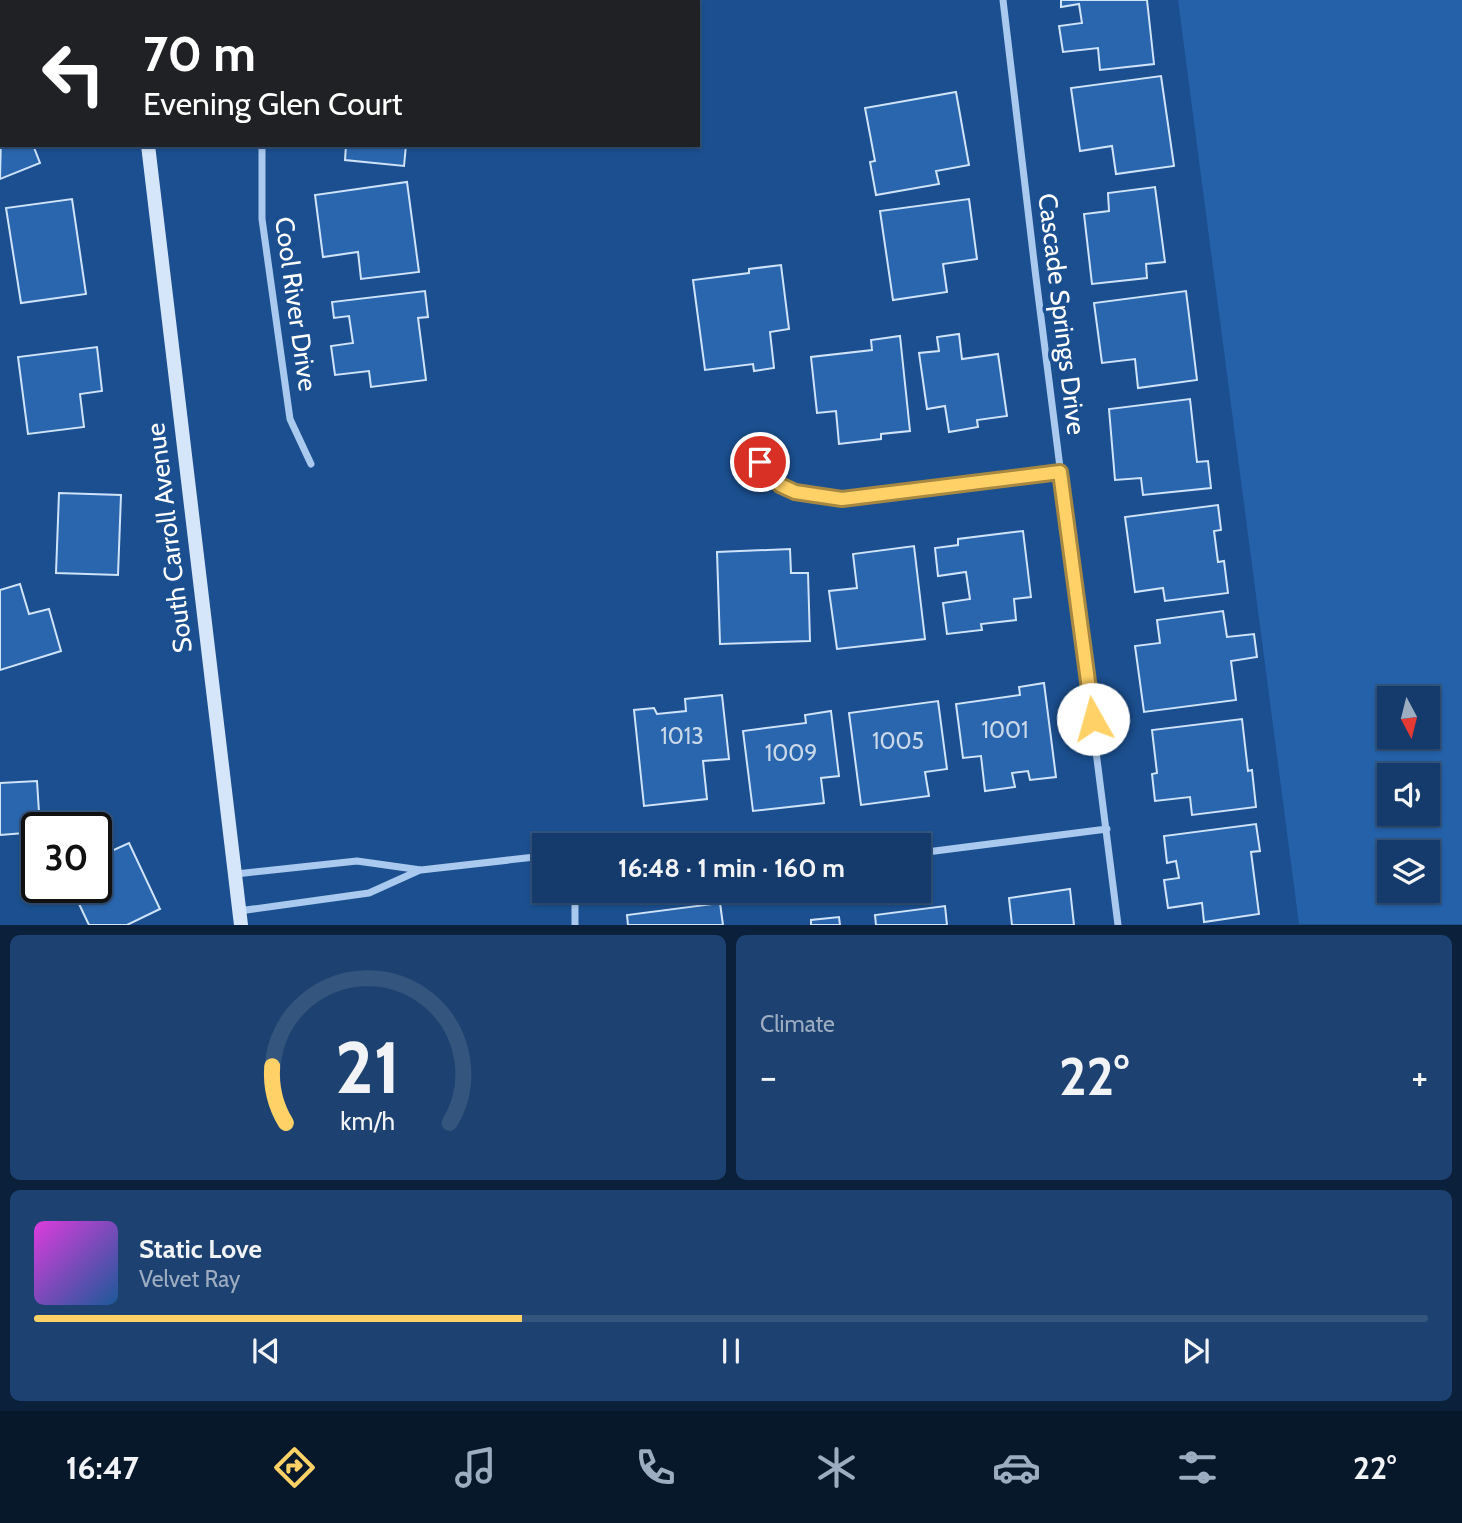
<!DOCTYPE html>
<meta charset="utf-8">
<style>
body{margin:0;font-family:Cabin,sans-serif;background:#1d4271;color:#f1f3f6;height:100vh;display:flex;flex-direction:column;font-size:26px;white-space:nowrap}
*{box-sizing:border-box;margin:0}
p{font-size:23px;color:#9dadc1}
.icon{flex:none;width:38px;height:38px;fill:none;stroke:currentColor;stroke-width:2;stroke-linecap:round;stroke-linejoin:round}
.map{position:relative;height:925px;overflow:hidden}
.panel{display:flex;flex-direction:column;gap:10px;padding:10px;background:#0b203b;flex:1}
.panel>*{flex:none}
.banner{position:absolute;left:0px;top:0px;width:700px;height:147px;box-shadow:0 2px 5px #0004,0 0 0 2px #33557e;background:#202124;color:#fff;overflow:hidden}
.needle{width:46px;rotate:173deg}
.buttons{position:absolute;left:1377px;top:686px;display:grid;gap:14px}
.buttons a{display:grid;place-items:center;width:63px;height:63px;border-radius:0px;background:#143b6b;box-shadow:0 2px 5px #0004,0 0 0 2px #33557e;font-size:35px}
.speed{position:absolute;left:21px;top:812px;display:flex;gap:14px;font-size:35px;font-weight:700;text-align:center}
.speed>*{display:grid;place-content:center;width:91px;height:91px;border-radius:50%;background:#143b6b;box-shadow:0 2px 5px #0004,0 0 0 2px #33557e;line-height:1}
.speed .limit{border:4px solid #111;border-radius:10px;background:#fff;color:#111}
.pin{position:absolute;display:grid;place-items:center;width:60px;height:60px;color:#fff;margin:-30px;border:4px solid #fff;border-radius:50%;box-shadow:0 2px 7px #0007}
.me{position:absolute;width:77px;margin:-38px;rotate:353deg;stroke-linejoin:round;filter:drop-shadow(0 0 5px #0008)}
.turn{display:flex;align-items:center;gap:24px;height:147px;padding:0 28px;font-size:32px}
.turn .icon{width:91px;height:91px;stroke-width:2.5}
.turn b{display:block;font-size:49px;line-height:60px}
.big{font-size:52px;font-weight:800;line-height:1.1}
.panel .tile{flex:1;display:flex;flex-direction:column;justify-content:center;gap:10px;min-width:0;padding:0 24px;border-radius:10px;background:#1d4271}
.panel .dial{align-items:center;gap:0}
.dial svg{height:182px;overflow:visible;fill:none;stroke:#33557e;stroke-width:7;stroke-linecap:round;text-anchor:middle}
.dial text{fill:#f1f3f6;stroke:none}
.song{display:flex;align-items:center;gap:21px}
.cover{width:84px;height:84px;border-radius:10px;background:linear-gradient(135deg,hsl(300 70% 55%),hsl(210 70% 35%))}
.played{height:7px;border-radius:4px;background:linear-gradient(90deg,#ffd166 35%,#33557e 35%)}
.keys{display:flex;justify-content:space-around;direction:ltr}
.heat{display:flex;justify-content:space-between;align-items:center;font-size:38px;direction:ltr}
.panel .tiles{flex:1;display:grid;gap:10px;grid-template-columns:1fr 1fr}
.tile:last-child{grid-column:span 2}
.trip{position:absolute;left:532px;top:833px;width:399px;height:70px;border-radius:0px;background:#143b6b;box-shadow:0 2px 5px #0004,0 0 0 2px #33557e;font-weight:800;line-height:70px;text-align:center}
.tabs{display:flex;height:112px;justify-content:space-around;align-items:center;background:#08182b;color:#9dadc1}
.tabs .icon{width:49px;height:49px}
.tabs .selected{color:#ffd166}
.tabs b{font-size:32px;color:#f1f3f6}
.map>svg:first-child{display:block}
</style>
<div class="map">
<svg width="1462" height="925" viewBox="0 0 1462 925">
<rect width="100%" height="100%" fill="#1b4f8f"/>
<path fill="#2461a8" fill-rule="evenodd" d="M1178 0H1462V924H1299ZM1390 698H1428V737H1390ZM1390 775H1428V814H1390ZM1390 852H1428V891H1390Z"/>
<path fill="#2a66ad" stroke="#cfe3fa" stroke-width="2" d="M347 0H447L346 2Z
M1061 0H1147L1154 64 1100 70 1098 48 1063 52 1059 26 1082 23 1079 4 1061 7Z
M1161 76 1174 166 1116 174 1112 146 1080 151 1071 88Z
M956 92 969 165 936 171 939 184 876 195 870 162 875 161 865 108Z
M2 94V145H33L40 163 0 179Z
M346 145H406L404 166 345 160Z
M407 182 419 272 361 279 358 252 323 257 315 195Z
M1155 187 1165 262 1146 264 1147 278 1092 284 1084 214 1109 211 1108 193Z
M72 199 86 294 21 303 6 208Z
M969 199 977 259 943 264 947 292 893 300 880 211Z
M781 265 789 329 770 332 774 368 754 371 753 364 705 370 693 280 749 273V269Z
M425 291 428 317 418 318 426 380 371 387 369 371 335 375 331 346 353 343 349 316 334 318 332 302Z
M1186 291 1197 380 1138 388 1135 359 1102 363 1094 303Z
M959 334 962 359 998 354 1007 416 977 420 978 427 949 432 945 406 927 409 919 353 939 351 937 337Z
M900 336 910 431 881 434V439L839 444 836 411 817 413 811 357 872 350 871 340Z
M97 347 102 391 80 394 84 427 28 434 18 357Z
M1190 399 1197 462 1208 461 1211 488 1143 495 1141 478 1115 480 1109 409Z
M59 493 121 495 118 575 56 573Z
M1218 505 1221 530 1214 531 1218 562 1224 561 1228 593 1165 601 1163 588 1135 592 1125 517Z
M1023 531 1031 597 1014 599 1016 620 981 624 982 630 947 634 943 603 970 599 966 572 938 576 935 548 958 545V539Z
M914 546 925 639 837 649 829 591 857 588 853 554Z
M790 549 791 573H808L810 641 720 644 717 552Z
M20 584 29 614 49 609 61 651 0 670V590Z
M1223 611 1227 637 1254 634 1257 657 1231 661 1236 700 1144 712 1135 646 1160 643 1157 620Z
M1044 683 1056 777 1030 780 1028 771 1012 773 1015 787 985 791 981 756 963 758 956 704 1020 695 1019 687Z
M722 695 729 759 703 761 707 799 644 806 634 710 654 708 657 714 686 711 685 699Z
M938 701 947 769 925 772 929 796 861 805 849 713Z
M831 711 839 776 821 778 824 803 753 811 743 731 806 723 805 715Z
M1242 719 1248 771 1252 770 1256 807 1192 815 1190 797 1155 801 1152 774 1157 773 1152 730Z
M37 781 40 828H37V832L0 835V783Z
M1256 824 1260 851 1251 852 1259 914 1204 922 1202 903 1168 908 1164 880 1179 878 1176 861 1167 863 1164 836Z
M129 843 160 909 127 925H89L71 887H96V858Z
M1070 889 1074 925H1012L1009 898Z
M720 903 723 925H628L627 915Z
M945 906 947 925H876L875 915Z
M839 917 840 925H811V920Z"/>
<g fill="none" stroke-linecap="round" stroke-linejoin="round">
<path stroke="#a9c9ee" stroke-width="7" d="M1003 0 1036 278 1118 925
M296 2V0
M262 145V219L290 419 311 464
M760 462 780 485 795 492 842 499 1061 472
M919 853 1107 829
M236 874 357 861 421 870 544 856
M239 911 369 893 420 870
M575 925V891"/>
<path stroke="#d6e6fa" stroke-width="14" d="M129 0V2
M148 145 241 925"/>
</g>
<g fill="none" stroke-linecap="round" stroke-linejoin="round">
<defs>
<path id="route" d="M760 462 780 485 795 492 842 499 1060 472 1093 719"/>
</defs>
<use href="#route" stroke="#a68842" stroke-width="18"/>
<use href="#route" stroke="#ffd166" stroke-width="12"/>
</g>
<g text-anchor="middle" stroke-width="7" stroke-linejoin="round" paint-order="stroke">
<g font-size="23" fill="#cad9ea">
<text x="1005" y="738">1001</text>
<text x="682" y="744">1013</text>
<text x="898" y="749">1005</text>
<text x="791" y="761">1009</text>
</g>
<g font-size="26" fill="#fff" stroke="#1b4f8f">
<text transform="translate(296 304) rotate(82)" y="9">Cool River Drive</text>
<text transform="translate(1062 314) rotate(83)" y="9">Cascade Springs Drive</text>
<text transform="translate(169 538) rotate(-97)" y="9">South Carroll Avenue</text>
</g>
</g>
</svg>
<div class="buttons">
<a><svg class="needle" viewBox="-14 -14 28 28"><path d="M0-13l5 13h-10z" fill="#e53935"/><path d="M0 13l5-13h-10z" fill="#9dadc1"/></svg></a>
<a><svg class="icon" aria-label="sound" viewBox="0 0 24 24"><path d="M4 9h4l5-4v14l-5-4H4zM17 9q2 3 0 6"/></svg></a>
<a><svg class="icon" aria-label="layers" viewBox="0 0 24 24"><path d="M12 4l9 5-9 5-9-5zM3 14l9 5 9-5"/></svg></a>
</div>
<div class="speed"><div class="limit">30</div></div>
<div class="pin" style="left:760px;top:462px;background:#d93025"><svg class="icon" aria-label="arrive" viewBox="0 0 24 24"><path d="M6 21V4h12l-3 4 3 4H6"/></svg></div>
<svg class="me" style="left:1093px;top:719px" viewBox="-20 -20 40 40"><circle r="19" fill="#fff"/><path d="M0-13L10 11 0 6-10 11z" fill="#ffd166"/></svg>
<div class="trip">16:48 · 1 min · 160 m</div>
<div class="banner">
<div class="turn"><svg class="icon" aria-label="left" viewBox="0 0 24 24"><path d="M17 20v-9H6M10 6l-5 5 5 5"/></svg><div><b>70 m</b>Evening Glen Court</div></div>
</div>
</div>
<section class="panel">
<div class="tiles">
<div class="tile dial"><svg viewBox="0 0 100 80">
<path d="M14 69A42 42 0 1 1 86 69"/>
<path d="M14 69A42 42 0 0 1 8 44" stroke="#ffd166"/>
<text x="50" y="56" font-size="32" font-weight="700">21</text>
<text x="50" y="72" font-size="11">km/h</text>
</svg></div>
<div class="tile"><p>Climate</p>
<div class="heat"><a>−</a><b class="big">22°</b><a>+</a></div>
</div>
<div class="tile">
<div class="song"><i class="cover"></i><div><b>Static Love</b><p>Velvet Ray</p></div></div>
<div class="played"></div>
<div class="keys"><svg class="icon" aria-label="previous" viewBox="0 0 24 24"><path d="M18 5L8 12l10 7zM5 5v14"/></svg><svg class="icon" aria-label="pause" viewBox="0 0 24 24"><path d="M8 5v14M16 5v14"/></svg><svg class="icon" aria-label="next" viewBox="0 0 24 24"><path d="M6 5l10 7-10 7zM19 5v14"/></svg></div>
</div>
</div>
</section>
<nav class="tabs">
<b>16:47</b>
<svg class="icon selected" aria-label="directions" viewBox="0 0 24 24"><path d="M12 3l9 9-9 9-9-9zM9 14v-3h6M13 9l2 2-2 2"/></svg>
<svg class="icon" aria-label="music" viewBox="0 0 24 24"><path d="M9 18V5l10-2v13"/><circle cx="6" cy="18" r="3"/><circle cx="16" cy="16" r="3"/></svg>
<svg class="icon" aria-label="phone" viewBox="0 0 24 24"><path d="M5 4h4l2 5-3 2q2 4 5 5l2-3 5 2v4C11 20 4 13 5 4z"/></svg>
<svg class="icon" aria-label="climate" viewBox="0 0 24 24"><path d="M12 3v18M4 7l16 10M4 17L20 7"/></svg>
<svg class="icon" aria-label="car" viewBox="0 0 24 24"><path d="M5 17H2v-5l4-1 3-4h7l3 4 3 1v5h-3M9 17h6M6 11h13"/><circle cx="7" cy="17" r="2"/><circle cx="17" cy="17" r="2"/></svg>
<svg class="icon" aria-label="filters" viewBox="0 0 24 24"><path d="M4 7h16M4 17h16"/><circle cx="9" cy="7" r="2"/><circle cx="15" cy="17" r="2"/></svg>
<b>22°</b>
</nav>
